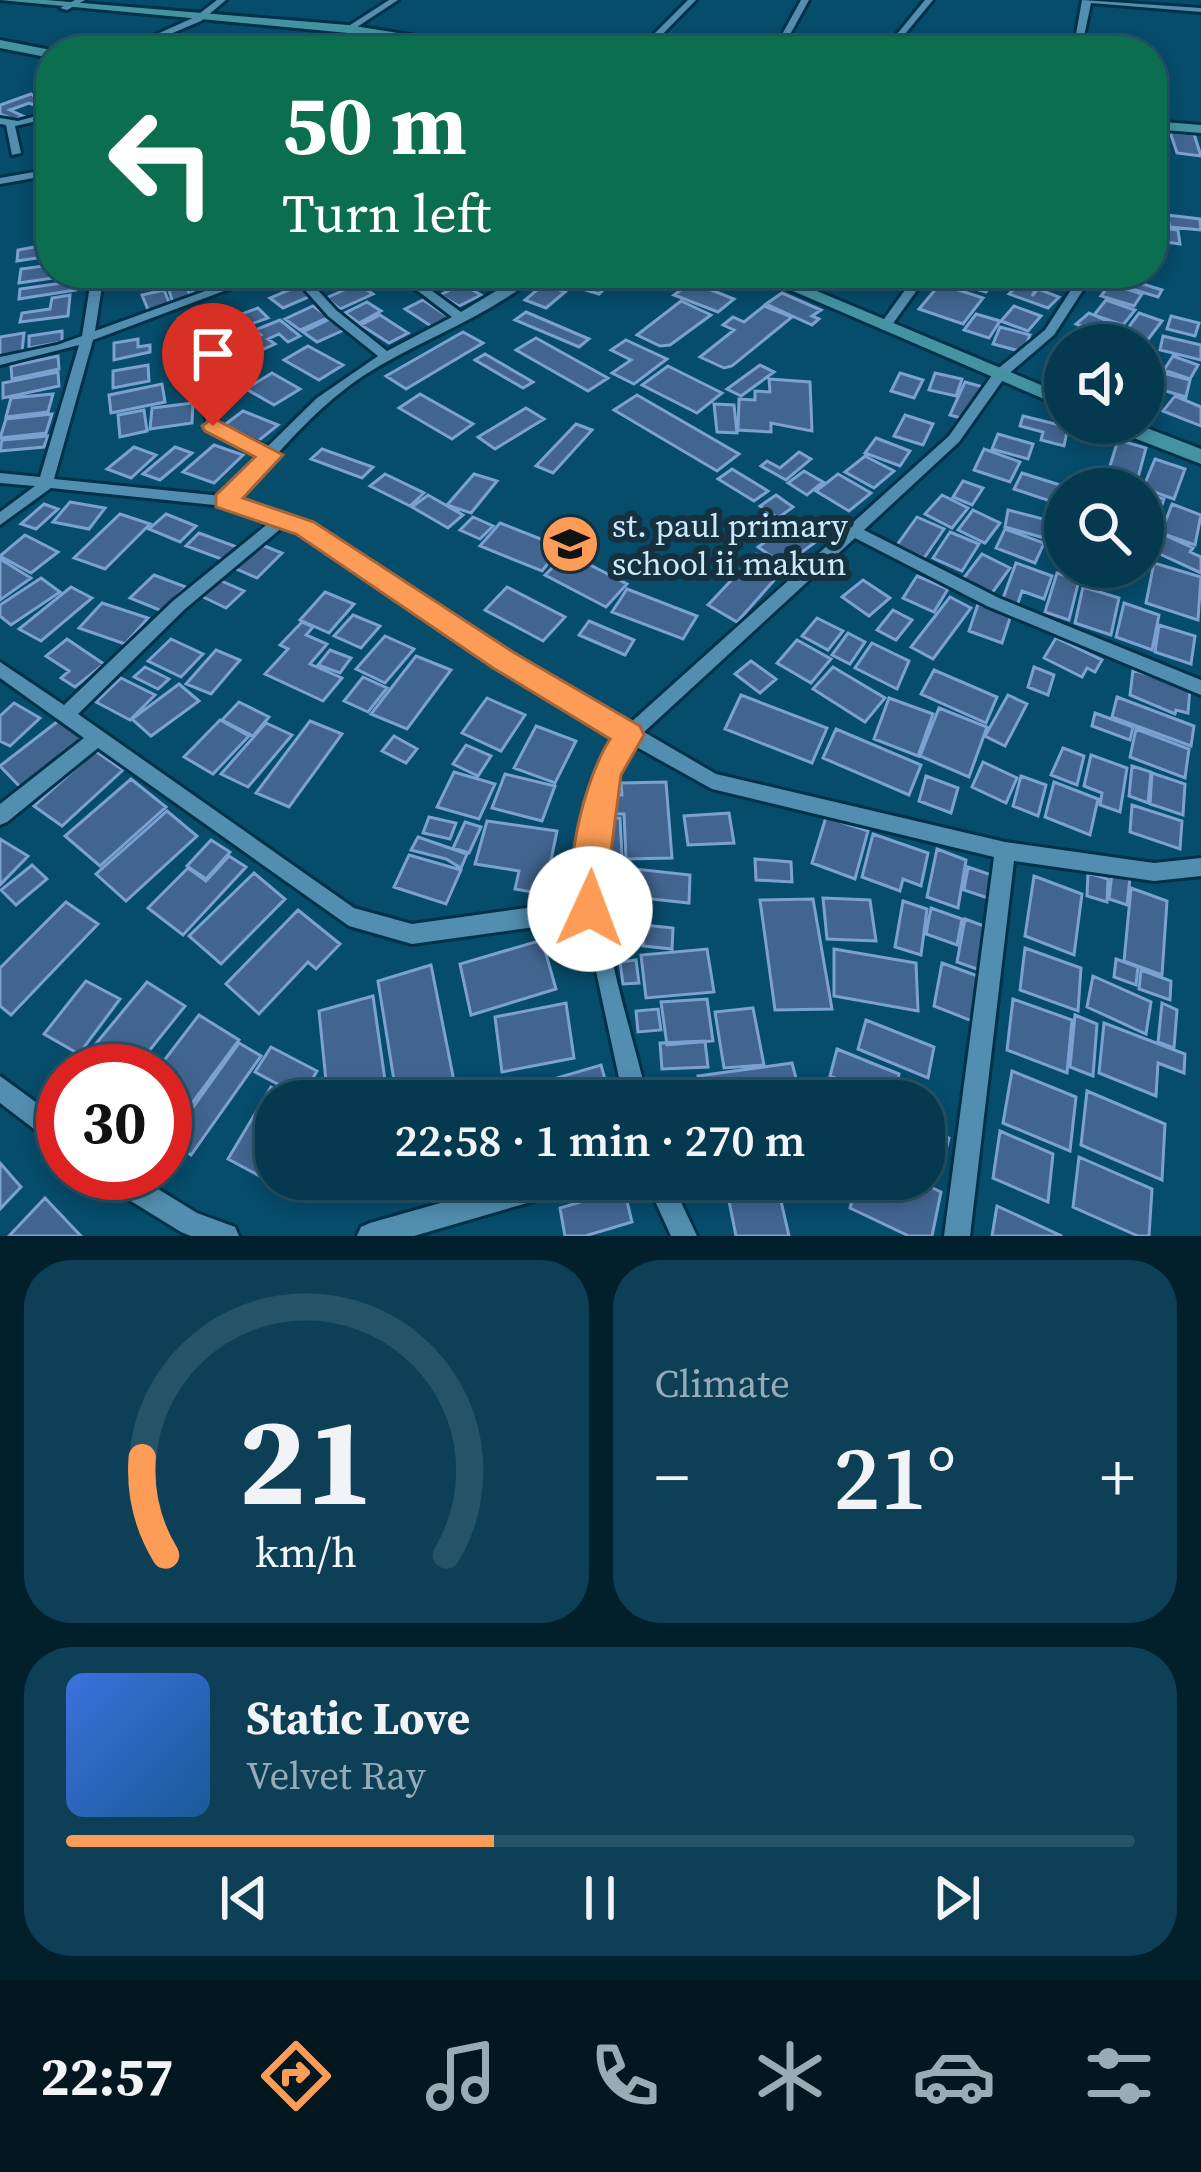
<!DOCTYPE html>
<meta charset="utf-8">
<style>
body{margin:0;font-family:"Source Serif 4",serif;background:#0d4057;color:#f1f3f6;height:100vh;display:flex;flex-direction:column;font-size:45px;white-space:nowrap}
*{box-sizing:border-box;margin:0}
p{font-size:39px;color:#97acb7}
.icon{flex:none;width:66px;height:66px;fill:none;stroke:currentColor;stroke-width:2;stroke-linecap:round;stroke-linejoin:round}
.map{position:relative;height:1236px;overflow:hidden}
.drawer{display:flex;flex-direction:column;gap:24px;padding:24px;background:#021f2c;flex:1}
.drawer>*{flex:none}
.top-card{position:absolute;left:36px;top:36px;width:1131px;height:252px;border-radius:48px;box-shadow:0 6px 18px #0003,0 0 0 3px #255367;background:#0b6e4f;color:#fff;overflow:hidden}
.controls{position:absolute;left:1044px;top:324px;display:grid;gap:24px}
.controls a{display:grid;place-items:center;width:120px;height:120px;border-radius:50%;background:#043950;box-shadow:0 6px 18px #0003,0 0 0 3px #255367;font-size:60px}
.speed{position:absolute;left:36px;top:1044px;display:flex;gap:24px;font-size:60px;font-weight:700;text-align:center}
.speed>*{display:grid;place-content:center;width:156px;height:156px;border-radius:50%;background:#043950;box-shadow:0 6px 18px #0003,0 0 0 3px #255367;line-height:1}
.speed .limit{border:18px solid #d22;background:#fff;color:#111}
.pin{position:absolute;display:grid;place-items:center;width:102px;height:102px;color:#fff;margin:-123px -51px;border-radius:50% 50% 50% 0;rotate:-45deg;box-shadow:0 0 12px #0007}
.pin .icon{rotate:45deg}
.me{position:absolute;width:132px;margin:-66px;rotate:2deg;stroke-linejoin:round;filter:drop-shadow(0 0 9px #0008)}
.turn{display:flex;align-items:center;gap:42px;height:252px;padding:0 48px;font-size:54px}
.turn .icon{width:156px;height:156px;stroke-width:2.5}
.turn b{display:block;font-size:84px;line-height:102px}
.big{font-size:90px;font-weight:600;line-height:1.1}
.drawer .widget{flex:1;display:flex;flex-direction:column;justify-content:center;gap:18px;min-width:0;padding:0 42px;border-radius:48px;background:#0d4057}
.drawer .dial{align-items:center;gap:0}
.dial svg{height:312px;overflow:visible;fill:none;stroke:#255367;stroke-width:7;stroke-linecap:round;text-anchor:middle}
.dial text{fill:#f1f3f6;stroke:none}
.song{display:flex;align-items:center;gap:36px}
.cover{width:144px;height:144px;border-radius:18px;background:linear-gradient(135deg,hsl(220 70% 55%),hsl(210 70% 35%))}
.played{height:12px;border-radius:6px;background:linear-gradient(90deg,#fd9c56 40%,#255367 40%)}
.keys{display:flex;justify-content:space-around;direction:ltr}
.heat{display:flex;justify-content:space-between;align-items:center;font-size:66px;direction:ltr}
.drawer .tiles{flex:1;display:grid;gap:24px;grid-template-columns:1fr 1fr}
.widget:last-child{grid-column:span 2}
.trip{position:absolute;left:255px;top:1080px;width:690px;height:120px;border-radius:48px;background:#043950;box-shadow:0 6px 18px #0003,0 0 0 3px #255367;font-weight:600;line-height:120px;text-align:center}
.tabs{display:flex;height:192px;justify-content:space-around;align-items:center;background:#021720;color:#97acb7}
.tabs .icon{width:84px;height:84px}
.tabs .active{color:#fd9c56}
.tabs b{font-size:54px;color:#f1f3f6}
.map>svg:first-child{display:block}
</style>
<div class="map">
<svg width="1201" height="1236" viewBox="0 0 1201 1236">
<rect width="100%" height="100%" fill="#064c6b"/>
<path fill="#426590" stroke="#7ca1d0" stroke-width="3" d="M31 94 51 106 44 109 29 103 10 110 23 116 14 120 0 114V105Z
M1170 132 1194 134 1201 156 1177 153Z
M1167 215 1200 219 1201 230 1170 227Z
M1152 227 1178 230 1180 244 1152 240Z
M51 244V256L17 261 18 250Z
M51 265V273H60V277L19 283 21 269Z
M197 273H208L220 286 193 294 187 276Z
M569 273H620L599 294 560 282Z
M712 273H747L765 280 755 289Z
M939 273H957L992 283 986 292 936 278Z
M1113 275 1162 290 1158 297 1109 282Z
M184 277 191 299 173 303 166 281Z
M76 281V290L19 299 20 289Z
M691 282 734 299 718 312 674 295Z
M1021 282 1036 288 1032 296 1038 289 1059 297 1048 308 1009 294Z
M358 284 373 294 340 309 326 298Z
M462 284 481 295 459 306 440 295Z
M544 284 565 292 546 308 525 300Z
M940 284 983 298 963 324 919 309Z
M1110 284 1142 294 1134 306 1101 296Z
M298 286 311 296 283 308 270 298Z
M164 290 171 307 149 312 142 295Z
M782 293 821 310 812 316 819 319 812 325 766 304Z
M70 295 68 316 20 322 22 313 50 309 52 298Z
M423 300 449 317 431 326 405 309Z
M1106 300 1135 310 1123 325 1094 315Z
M681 301 711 315 670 345 660 346 637 335Z
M367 302 381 311 359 323 345 313Z
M313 306 329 317 300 330 285 319Z
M764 306 792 317 732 366 724 368 700 357 734 330 723 325 733 317 744 322Z
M1014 306 1041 316 1028 331 1001 321Z
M206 308 218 322 191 332 179 318Z
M258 308 268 318 240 328 231 318Z
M526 312 589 339 579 347 515 320Z
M1089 313 1114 324 1102 335 1076 324Z
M1139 313 1162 321 1143 346 1119 340Z
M976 314 1000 321 989 338 964 330Z
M380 315 408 333 389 343 361 325Z
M1171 316 1199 323 1195 336 1167 329Z
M330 319 344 330 317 342 303 332Z
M280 320 300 336 288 342 279 334 268 339 275 344 264 349 253 339 261 335 255 330Z
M1000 327 1030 335 1023 352 993 344Z
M216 328 222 337 189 347 184 338Z
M62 331V342L29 348V336Z
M463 332 483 343 406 389 386 376Z
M24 333 22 352 0 356V337Z
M1163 336 1201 345V360L1160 350Z
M536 338 608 378 588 391 516 350Z
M138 339V347L150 345V352L114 360V343Z
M626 340 667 359 634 384 612 373 631 360 611 350Z
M308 346 343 365 319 380 284 360Z
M223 351 226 367 200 372 197 355Z
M485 354 533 382 523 388 475 360Z
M58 356 59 369 12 379 11 366Z
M1173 356 1198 365 1190 379 1164 370Z
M148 365 149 381 113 388V371Z
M760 365 774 372 741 396 727 389Z
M668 366 722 393 697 413 642 385Z
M58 372 59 386 3 398V383Z
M272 373 300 389 274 405 246 389Z
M900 373 923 380 914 398 891 391Z
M935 373 962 379 956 396 929 390Z
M1163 373 1190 380 1186 397 1159 389Z
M769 379 810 382 812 431 771 423V432L738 430 739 399 755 400V391L770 392Z
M965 382 983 387 968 420 950 415Z
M162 384 165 402 111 413 109 395Z
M53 394 48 412 6 417 11 398Z
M420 394 473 424 452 439 399 408Z
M637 395 739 454 717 471 614 410Z
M1175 396 1201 407V426L1163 411Z
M193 403 192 423 150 429 152 408Z
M714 404 734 405 737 433 717 432Z
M526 408 544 419 495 449 478 437Z
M144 410 147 431 120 437 118 415Z
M243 411 278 425 258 441 223 426Z
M52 414 46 433 0 438 6 419Z
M905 415 933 424 923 445 894 436Z
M1023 416 1068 427 1064 446 1041 440 1043 432 1020 426Z
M576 424 592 430 553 473 536 466Z
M998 434 1033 444 1028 459 992 449Z
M48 436 44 447 0 451 2 440Z
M876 438 910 451 900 466 865 453Z
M1118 440 1146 448 1135 489 1105 482Z
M214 445 243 455 214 483 183 472Z
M134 447 156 455 131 478 107 469Z
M175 447 192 453 160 480 143 474Z
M322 449 373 467 362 478 311 459Z
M984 449 1020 462 1010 482 974 470Z
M799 452 811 459 786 480 761 466 767 461 780 468Z
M865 456 894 471 874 488 845 472Z
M1155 459 1185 469 1174 499 1143 488Z
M732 469 768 491 754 501 718 479Z
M804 471 823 482 807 495 788 483Z
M1022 473 1060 485 1053 502 1014 489Z
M385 474 424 493 410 506 370 486Z
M474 474 497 481 471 513 447 505Z
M838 474 871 493 849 511 816 491Z
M963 481 983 488 972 505 953 497Z
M1144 493 1164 499 1150 540 1143 538Z
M428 495 463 515 448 528 412 507Z
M776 495 793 507 778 518 760 506Z
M942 495 968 508 952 528 925 514Z
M70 502 105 508 89 529 53 522Z
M44 504 58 509 36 529 21 524Z
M1172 504 1201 515 1195 545 1161 533Z
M973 510 1000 523 985 543 958 530Z
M1008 510 1051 521 1048 539 1005 527Z
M120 514 150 524 105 569 74 558Z
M166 514 196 526 180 542 149 529Z
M473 517 493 526 480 539 460 530Z
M917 517 944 529 924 558 897 545Z
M500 523 561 547 542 571 480 546Z
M791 524 817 541 784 565 758 547Z
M1005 529 1044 543 1035 563 996 548Z
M950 532 979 544 962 571 933 558Z
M199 533 237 547 224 560 186 546Z
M1160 533 1193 548 1190 552 1201 557V573L1149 549Z
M25 535 58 552 31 573 0 556Z
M257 543 282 553 257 578 232 567Z
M567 553 627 584 606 607 545 575Z
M756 554 785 568 737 622 708 605Z
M982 554 1010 568 992 593 963 579Z
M0 559 31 578 0 600Z
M1016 563 1052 576 1044 599 1022 591 1017 606 1002 601Z
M1154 563 1201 577 1198 620 1146 603Z
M1057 573 1079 580 1069 620 1045 612Z
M154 575 186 587 162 611 130 598Z
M917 576 948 589 934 612 903 598Z
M41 578 60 592 11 625 0 616V605Z
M217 579 244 591 226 608 199 595Z
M863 580 890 598 869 616 842 597Z
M71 587 92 598 41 641 19 629Z
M507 587 565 617 543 641 485 610Z
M1083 587 1119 598 1111 635 1075 623Z
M627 589 697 616 683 639 612 612Z
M325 592 354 604 329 633 300 620Z
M950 597 971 608 933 659 911 647Z
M102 603 148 618 125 644 79 628Z
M1124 603 1159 615 1152 650 1116 637Z
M978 604 1011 615 1002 643 969 631Z
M893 610 912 620 896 640 877 630Z
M353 615 380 626 361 648 334 636Z
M817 618 843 631 828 650 802 636Z
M589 621 634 640 625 655 579 635Z
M302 622 313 627 306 635 327 644 310 664 342 678 323 701 265 674 288 649 280 645Z
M1159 625 1195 636 1191 664 1155 652Z
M848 633 865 642 850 664 832 655Z
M385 636 414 649 385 683 356 669Z
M1056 638 1102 660 1095 672 1087 668 1082 677 1044 658Z
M67 639 104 664 75 687 61 678 69 671 46 656Z
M171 639 203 654 181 677 148 661Z
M797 640 831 659 811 683 777 663Z
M872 643 909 661 897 689 855 668Z
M216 650 240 660 211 694 186 684Z
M330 650 351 658 340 673 318 665Z
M416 656 451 670 407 729 371 714Z
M751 661 776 679 760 693 735 674Z
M145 667 169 679 158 689 134 677Z
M833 667 885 698 865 722 813 689Z
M1034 667 1054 675 1048 695 1028 687Z
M934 670 997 697 986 723 921 694Z
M1133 670 1190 688 1188 713 1176 710 1175 714 1130 695Z
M363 677 387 688 368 712 344 701Z
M121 678 155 695 130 720 96 702Z
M179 684 199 701 151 736 132 719Z
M741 695 827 728 812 763 725 729Z
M1008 695 1027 704 1005 746 985 736Z
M1117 697 1194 726 1191 746 1112 717Z
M487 698 525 715 501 751 462 733Z
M889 698 933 714 918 756 874 739Z
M239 702 269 717 253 736 222 720Z
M14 703 40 718 10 746 0 741V716Z
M939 708 987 727 969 777 920 756Z
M1095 713 1133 727 1130 740 1092 726Z
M62 718 87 737 22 789 0 766Z
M220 720 249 736 213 774 184 757Z
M310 721 342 734 289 807 256 793Z
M266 723 292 735 248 787 221 774Z
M536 726 576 741 555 783 514 768Z
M836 729 921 765 909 795 823 758Z
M1136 729 1189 749 1185 778 1130 757Z
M394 736 417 749 406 763 382 751Z
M466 745 491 756 478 776 453 764Z
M1063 748 1084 756 1077 785 1051 775Z
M95 751 123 770 62 826 34 806Z
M1091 755 1127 768 1120 812 1100 805 1102 793 1084 786Z
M983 762 1017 778 1006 803 972 787Z
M1132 766 1151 772 1148 803 1129 796Z
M454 772 495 784 479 819 437 807Z
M1152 773 1185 784 1183 815 1150 804Z
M505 774 555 786 542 821 492 808Z
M926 776 958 788 951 813 919 801Z
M1021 776 1046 785 1038 816 1013 806Z
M131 779 166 807 100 866 65 836Z
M666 782 672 858 626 859 624 814H611V795H622L621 783Z
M1054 782 1098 799 1090 835 1045 817Z
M1132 805 1182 821 1180 849 1130 832Z
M167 811 197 836 126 901 96 874Z
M729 813 734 843 688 845 684 816Z
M429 817 456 823 450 839 423 833Z
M826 817 868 831 855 879 812 863Z
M605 818H620L622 856H607Z
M487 821 557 831 544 894 515 889 519 871 475 864Z
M465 822 481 827 469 853 453 848Z
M873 834 928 853 921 886 903 879 900 891 862 877Z
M418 837 467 854 461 868 446 859 411 850Z
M0 839 28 856 0 885Z
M211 840 230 852 206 879 187 866Z
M937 849 966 860 958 908 927 897Z
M409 855 461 870 446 904 394 887Z
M229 856 246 867 183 935 148 908 188 868 206 881Z
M755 859 791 862 792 882 756 880Z
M604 864 629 865 628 908 602 907Z
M32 865 47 879 16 905 1 890Z
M968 867 1006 880 1003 903 964 890Z
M635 869 690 875 689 903 633 897Z
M1112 872 1130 878 1127 905 1109 899Z
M254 873 285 899 221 964 189 936Z
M1088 873 1108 879 1107 902 1087 896Z
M1034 876 1082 894 1074 955 1025 936Z
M1131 888 1167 901 1162 975 1124 961Z
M823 898 870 900 876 941 827 939Z
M813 899 832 1009 775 1010 760 900Z
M903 901 927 909 921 955 895 947Z
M66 902 98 924 11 1015 0 1006V968Z
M931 908 962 919 957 945 926 934Z
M298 910 340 944 316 969 308 962 259 1014 226 984Z
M965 919 995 930 988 973 957 962Z
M644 925 673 928 672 949 643 946Z
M542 940 556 989 471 1015 460 964Z
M1025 948 1081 968 1078 1011 1020 990Z
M707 949 714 992 646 998 641 955Z
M834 949 916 963 918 1011 834 996Z
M1116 959 1138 967 1136 985 1114 977Z
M636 960 639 983 623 984 620 962Z
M942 963 997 983 990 1028 934 1006Z
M431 965 454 1081 397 1099 378 981Z
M1141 970 1171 981 1170 1000 1139 989Z
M1093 976 1151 1002 1146 1034 1087 1007Z
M86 981 120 999 79 1054 44 1034Z
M147 982 185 1006 133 1071H92L80 1063Z
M373 996 388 1101H328L319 1011Z
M707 999 713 1041 667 1045 661 1002Z
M1013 999 1072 1020 1067 1073 1007 1050Z
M566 1003 574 1058 502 1072 495 1017Z
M1162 1003 1177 1010 1174 1048 1158 1042Z
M753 1008 764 1065 724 1068 715 1012Z
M658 1009 661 1030 638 1032 636 1011Z
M199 1015 239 1040 170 1133 165 1130V1071H156Z
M1075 1015 1097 1024 1093 1076 1070 1067Z
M866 1020 934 1047 928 1078 858 1049Z
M1104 1023 1185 1054 1184 1073 1158 1063 1156 1096 1099 1073Z
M705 1041 708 1067 662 1069 660 1043Z
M239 1043 261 1056 191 1155 169 1141Z
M271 1047 317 1071 302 1097 255 1072Z
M837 1049 899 1074 893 1101 830 1076Z
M792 1063 802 1101H702L698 1076Z
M601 1065 611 1101H529L526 1087Z
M1012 1071 1076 1097 1070 1151 1003 1123Z
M271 1087 297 1101H276V1164L267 1180 228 1159Z
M1087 1091 1165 1124 1162 1180 1081 1145Z
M924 1126 949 1138 941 1171 924 1163Z
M1000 1131 1053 1154 1048 1202 993 1178Z
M1079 1157 1152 1189 1149 1236H1138L1073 1207Z
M0 1163 21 1187 0 1209Z
M776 1179 789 1236H736L726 1186Z
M858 1179H914L941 1192 932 1236H909L850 1208Z
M624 1189 632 1222 585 1236H565L560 1208Z
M45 1198 81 1236H9Z
M997 1206 1062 1236H992Z"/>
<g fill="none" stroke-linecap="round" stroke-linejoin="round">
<defs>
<path id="street" d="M75 0H85L67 10 60 8Z
M217 0H226L201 21 130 51H119L195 17Z
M389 0H398L351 31 344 29Z
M688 0H696L646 51H637Z
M801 0H809L781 51H773Z
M925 0H933L891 51H883Z
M1082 0 1201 8V12L1091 3 1081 51H1073Z
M51 112V118L15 126 21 153 12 155 6 125 0 124V118L18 121Z
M51 169V175L0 184V178Z
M92 273H104L95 331 255 273H272L93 340 54 479 222 496 260 455 208 429 201 396 203 393 208 392 215 396 219 424 267 447 317 398 378 356 328 316 290 273H302L336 310 387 351 452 317 401 278V274H409L461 312 526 273H540C488 318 420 339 363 376 312 410 276 457 236 499L310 524 509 655 629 724 949 436 995 371 1045 330 1082 273H1094L1054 335 1005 377 959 442 864 530 999 598 1201 680V695L987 606 855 538 644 732 716 774 1005 842 1154 863 1201 858V876L1154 881 1014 861 970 1236H944L994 857 712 789 633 745C621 770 610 795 605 824 589 915 628 1013 648 1101H624L585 920 412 944 349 926 98 748 7 822 0 825V804L84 738 0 678V662L64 705 173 601 270 522 224 506 51 488 0 525V512L35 486 0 483V473L40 477 79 345 0 365V357L57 345 82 336ZM284 526 300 532 497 665 619 736C590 795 579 834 584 900L412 924 354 908 78 714 185 609Z
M910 273H922L917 290 889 329H881L879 326 905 290Z
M0 1076 63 1122V1149L55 1145 0 1103Z
M97 1173H132L197 1213 235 1227 239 1236H191L181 1232 100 1182Z
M525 1179H580L577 1188 568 1191 414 1236H357L361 1227 370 1223Z
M645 1179H670L697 1236H671Z"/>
<path id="secondary" d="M0 0H46L348 25 510 51H478L348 33Z
M0 40 51 50 54 51 51 58 0 48Z
M1152 121 1201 125V133L1152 129Z
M751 273H774L1065 395V408Z
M1105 423H1134L1201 449V464L1108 428Z"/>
</defs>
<use href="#street" stroke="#003148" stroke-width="6"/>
<use href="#secondary" stroke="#003148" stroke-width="6"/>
<use href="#street" fill="#528eaf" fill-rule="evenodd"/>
<use href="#secondary" fill="#4492a2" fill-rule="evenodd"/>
</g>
<path fill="#fd9c56" stroke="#a46538" stroke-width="3" d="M213 418 283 455 243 498 314 522 513 652 640 726 644 735 621 775 602 921 590 925 578 921C559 876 585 778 610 739L493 668 296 534 216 507V495L255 457 205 431 202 426Z"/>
<defs>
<symbol id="school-disc" viewBox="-11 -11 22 22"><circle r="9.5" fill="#fd9c56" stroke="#16303e"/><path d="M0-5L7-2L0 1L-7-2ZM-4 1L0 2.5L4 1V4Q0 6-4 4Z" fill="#111"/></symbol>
</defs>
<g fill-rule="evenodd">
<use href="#school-disc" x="537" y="511" width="66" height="66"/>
</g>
<g text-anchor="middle" stroke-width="12" stroke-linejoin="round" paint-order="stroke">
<g font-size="33" fill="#cceafd" stroke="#16303e" text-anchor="start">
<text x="612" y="537">st. paul primary<tspan x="612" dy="38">school ii makun</tspan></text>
</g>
</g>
</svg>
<div class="controls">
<a><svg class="icon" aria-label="sound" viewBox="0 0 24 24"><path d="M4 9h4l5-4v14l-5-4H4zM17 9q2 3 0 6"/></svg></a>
<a><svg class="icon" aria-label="search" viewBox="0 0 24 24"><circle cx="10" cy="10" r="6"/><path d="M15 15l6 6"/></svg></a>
</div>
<div class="speed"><div class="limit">30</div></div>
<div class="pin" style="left:213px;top:426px;background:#d93025"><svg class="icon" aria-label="arrive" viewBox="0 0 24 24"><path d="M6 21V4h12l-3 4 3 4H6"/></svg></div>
<svg class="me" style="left:590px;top:909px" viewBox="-20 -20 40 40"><circle r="19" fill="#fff"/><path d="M0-13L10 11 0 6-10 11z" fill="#fd9c56"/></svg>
<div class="trip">22:58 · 1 min · 270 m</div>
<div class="top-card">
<div class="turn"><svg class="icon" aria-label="left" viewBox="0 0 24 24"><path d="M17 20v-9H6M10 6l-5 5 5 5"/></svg><div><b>50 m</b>Turn left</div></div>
</div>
</div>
<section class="drawer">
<div class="tiles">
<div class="widget dial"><svg viewBox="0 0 100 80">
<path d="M14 69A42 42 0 1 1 86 69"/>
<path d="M14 69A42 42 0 0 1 8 44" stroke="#fd9c56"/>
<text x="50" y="56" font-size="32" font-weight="700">21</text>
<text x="50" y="72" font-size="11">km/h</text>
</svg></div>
<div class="widget"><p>Climate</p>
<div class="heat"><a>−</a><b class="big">21°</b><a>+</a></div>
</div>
<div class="widget">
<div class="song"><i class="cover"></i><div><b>Static Love</b><p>Velvet Ray</p></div></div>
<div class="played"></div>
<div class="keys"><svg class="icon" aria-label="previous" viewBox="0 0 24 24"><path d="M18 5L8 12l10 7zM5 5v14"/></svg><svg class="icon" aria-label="pause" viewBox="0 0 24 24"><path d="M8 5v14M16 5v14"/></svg><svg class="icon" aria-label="next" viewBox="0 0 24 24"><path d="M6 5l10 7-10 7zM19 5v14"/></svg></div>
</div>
</div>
</section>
<nav class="tabs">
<b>22:57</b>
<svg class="icon active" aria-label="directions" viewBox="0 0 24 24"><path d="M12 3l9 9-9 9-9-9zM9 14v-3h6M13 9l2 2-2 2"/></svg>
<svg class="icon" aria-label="music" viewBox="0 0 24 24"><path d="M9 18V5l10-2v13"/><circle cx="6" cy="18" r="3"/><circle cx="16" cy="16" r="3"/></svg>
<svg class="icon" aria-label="phone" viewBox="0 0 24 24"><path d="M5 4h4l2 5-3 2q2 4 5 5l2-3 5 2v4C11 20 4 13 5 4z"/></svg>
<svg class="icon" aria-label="climate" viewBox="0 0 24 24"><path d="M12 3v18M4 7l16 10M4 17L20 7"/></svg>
<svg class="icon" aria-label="car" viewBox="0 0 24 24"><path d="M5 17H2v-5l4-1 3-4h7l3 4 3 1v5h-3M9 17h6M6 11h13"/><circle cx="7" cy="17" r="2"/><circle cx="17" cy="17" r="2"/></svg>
<svg class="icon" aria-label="filters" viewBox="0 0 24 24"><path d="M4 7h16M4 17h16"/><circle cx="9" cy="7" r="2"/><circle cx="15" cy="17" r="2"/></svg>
</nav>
